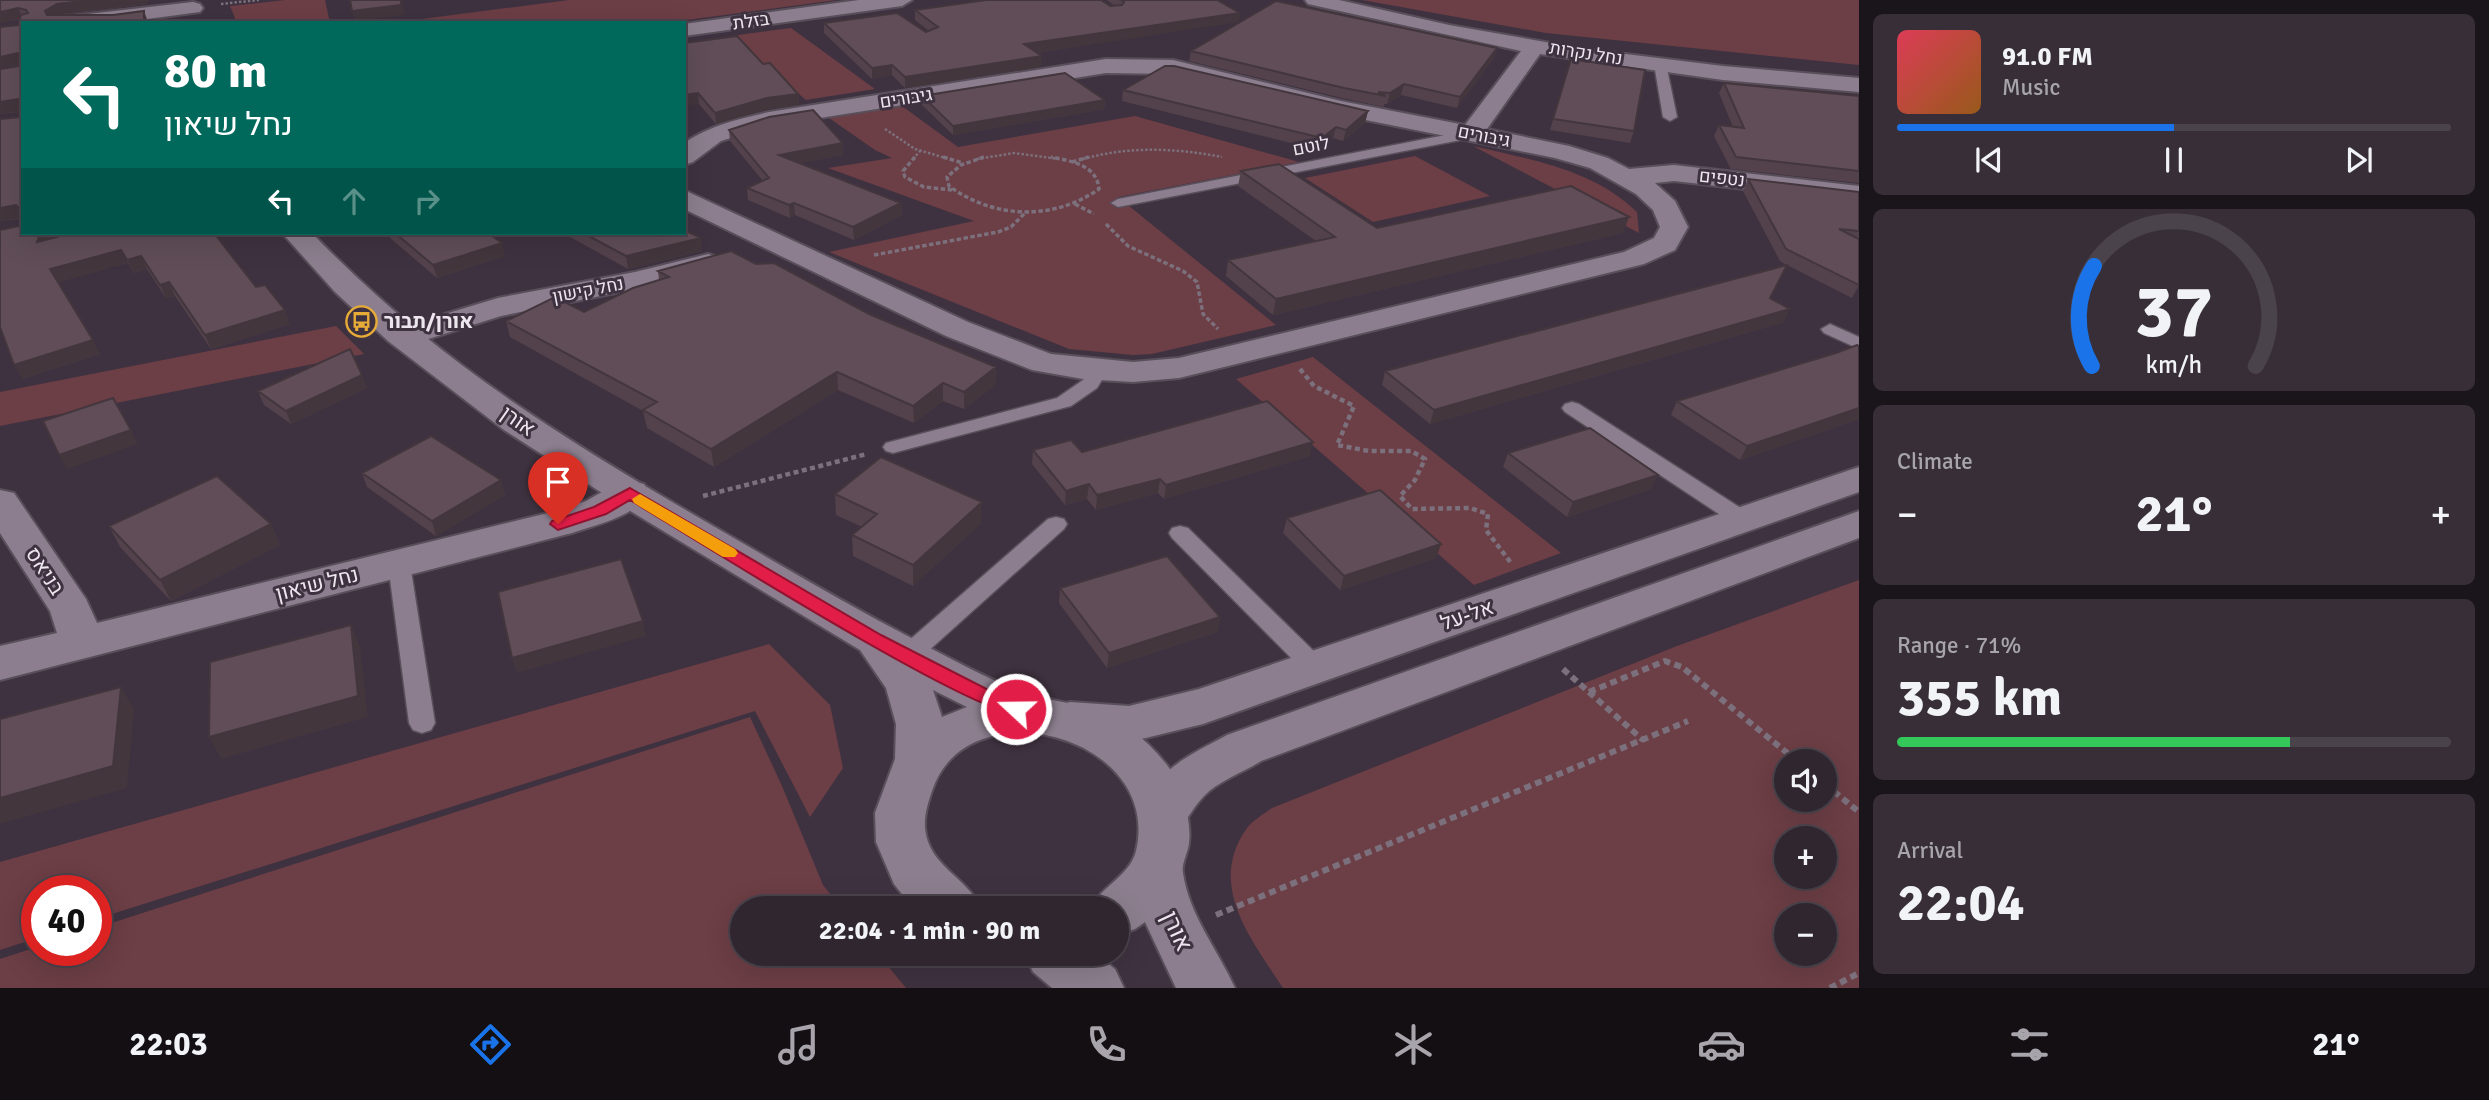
<!DOCTYPE html>
<meta charset="utf-8">
<style>
body{margin:0;font-family:Signika,Heebo,sans-serif;background:#372e38;color:#f1f3f6;height:100vh;display:flex;flex-direction:column;font-size:26px;white-space:nowrap}
*{box-sizing:border-box;margin:0}
p{font-size:23px;color:#a7a5ab}
.icon{flex:none;width:38px;height:38px;fill:none;stroke:currentColor;stroke-width:2;stroke-linecap:round;stroke-linejoin:round}
.map{position:relative;flex:1;overflow:hidden}
.side{display:flex;flex-direction:column;gap:14px;padding:14px;background:#1a151a;width:630px}
.side>*{flex:none}
.top-card{position:absolute;left:21px;top:21px;width:665px;height:214px;border-radius:0px;box-shadow:0 7px 28px #0002,0 0 0 2px #4a434c;background:#00695c;color:#fff;overflow:hidden}
.controls{position:absolute;left:1774px;top:749px;display:grid;gap:14px}
.controls a{display:grid;place-items:center;width:63px;height:63px;border-radius:50%;background:#2f2630;box-shadow:0 7px 28px #0002,0 0 0 2px #4a434c;font-size:35px}
.speed{position:absolute;left:21px;top:875px;display:flex;gap:14px;font-size:35px;font-weight:700;text-align:center}
.speed>*{display:grid;place-content:center;width:91px;height:91px;border-radius:50%;background:#2f2630;box-shadow:0 7px 28px #0002,0 0 0 2px #4a434c;line-height:1}
.speed .limit{border:10px solid #d22;background:#fff;color:#111}
.pin{position:absolute;display:grid;place-items:center;width:60px;height:60px;color:#fff;margin:-72px -30px;border-radius:50% 50% 50% 0;rotate:-45deg;box-shadow:0 0 7px #0007}
.pin .icon{rotate:45deg}
.me{position:absolute;width:77px;margin:-38px;rotate:291deg;stroke-linejoin:round;filter:drop-shadow(0 0 5px #0008)}
.turn{display:flex;align-items:center;gap:24px;height:147px;padding:0 28px;font-size:32px}
.turn .icon{width:91px;height:91px;stroke-width:2.5}
.turn b{display:block;font-size:49px;line-height:60px}
.lanes{display:flex;align-items:center;height:66px;padding:0 28px;background:#0003;justify-content:center;gap:35px;direction:ltr}
.lanes .off{opacity:.35}
.big{font-size:52px;font-weight:700;line-height:1.1}
.side .card{flex:1;display:flex;flex-direction:column;justify-content:center;gap:10px;min-width:0;padding:0 24px;border-radius:10px;background:#372e38}
.side .dial{align-items:center;gap:0}
.dial svg{height:182px;overflow:visible;fill:none;stroke:#4a434c;stroke-width:7;stroke-linecap:round;text-anchor:middle}
.dial text{fill:#f1f3f6;stroke:none}
.song{display:flex;align-items:center;gap:21px}
.cover{width:84px;height:84px;border-radius:10px;background:linear-gradient(135deg,hsl(350 70% 55%),hsl(30 70% 35%))}
.played{height:7px;border-radius:4px;background:linear-gradient(90deg,#1a73e8 50%,#4a434c 50%)}
.keys{display:flex;justify-content:space-around;direction:ltr}
.heat{display:flex;justify-content:space-between;align-items:center;font-size:38px;direction:ltr}
.charge{height:10px;border-radius:5px;background:linear-gradient(90deg,#34c759 71%,#4a434c 0)}
.trip{position:absolute;left:730px;top:896px;width:399px;height:70px;border-radius:35px;background:#2f2630;box-shadow:0 7px 28px #0002,0 0 0 2px #4a434c;font-weight:700;line-height:70px;text-align:center}
.menu{display:flex;height:112px;justify-content:space-around;align-items:center;background:#130f13;color:#a7a5ab}
.menu .icon{width:49px;height:49px}
.menu .selected{color:#1a73e8}
.menu b{font-size:32px;color:#f1f3f6}
main{display:flex;flex:1;min-height:0}
.map>svg:first-child{display:block}
</style>
<main>
<div class="map">
<svg width="1859" height="988" viewBox="0 0 1859 988">
<rect width="100%" height="100%" fill="#3f3240"/>
<path fill="#6c3e45" fill-rule="evenodd" d="M285 0H325L330 23H237L230 6Z
M569 0H837L664 23H391Z
M1362 0H1859V65L1546 33Z
M791 28 875 89 806 100 731 36Z
M902 106 958 147 1135 116 1299 162 1118 197 1276 325 1152 354 1133 355 1069 349 829 252 974 221 828 168 892 158 875 150 829 118Z
M1473 146C1532 160 1592 169 1637 212L1639 233Z
M1415 156 1490 196 1373 222 1305 178Z
M336 326 364 354 0 426V392Z
M1313 357 1561 553 1474 585 1236 379Z
M1859 580V988H1283C1252 940 1206 885 1247 828 1253 820 1264 814 1272 808L1677 646ZM1787 761H1825V800H1787ZM1787 838H1825V877H1787ZM1825 915V954H1787V915Z
M769 644 830 705 843 768 810 817 755 711 96 919V891H37V938L0 950V862Z
M750 717 782 786 823 885 841 908H742V954H878L906 988H0V959L37 947V950H96V928Z"/>
<g fill="none" stroke-linecap="round" stroke-linejoin="round">
<defs>
<path id="service" d="M1660 60 1666 64 1677 117 1670 121 1663 117 1654 64Z
M1471 130 1478 134 1476 137 1118 207 1111 203 1118 199Z
M1830 324 1859 337V349L1824 333 1821 329Z
M1099 364 1108 370 1097 388 1071 406 893 453 886 451 883 447 886 443 1057 398 1083 380 1092 366Z
M1572 402 1579 404 1750 514 1753 519 1750 524H1734L1565 412 1562 408 1565 404Z
M1056 517 1064 519 1067 524 1064 529 916 662 907 665 898 662 895 656 898 650 1048 519Z
M1180 526 1188 528 1324 661 1327 667 1324 673 1315 676 1306 673 1172 538 1169 533 1172 528Z
M399 556 407 559 410 564 435 723 431 730 422 733 413 730 409 723 388 564 391 559Z"/>
<path id="minor" d="M859 0H912L902 6 684 36V24Z
M1305 0H1339L1449 25 1585 49 1723 66 1859 78V92L1723 80 1540 54 1487 129 1569 146 1608 158 1629 169 1674 165 1859 186V202L1674 181 1655 183 1675 201 1688 227 1675 250 1644 264 1179 378 1133 382 1083 379 1032 370 946 336 684 209V190L968 322 1051 354 1133 362 1179 358 1624 252 1654 238 1660 227 1653 210 1636 194 1590 168 1555 158 1341 115 1173 74 1106 73 769 126 721 141 693 162 684 165V143C710 125 739 119 769 112L1106 59 1173 60 1341 101 1465 125 1521 51 1308 4Z
M193 2 200 4 203 8 200 12 117 23H52L55 19 62 17Z
M708 254 718 257 723 263 718 269 660 284 501 316 403 347 392 344 387 337 392 330 498 298 635 272Z
M1859 467V492L1203 724 1129 742 1070 738 1053 733 1046 720 1053 707 1070 702 1129 706 1199 689Z
M630 481 644 484 649 493C634 517 598 524 572 533L0 680V646L57 633 50 611 0 533V490L14 493 86 599 97 623 548 513 586 501 616 484Z
M1859 511V538L1261 761C1244 772 1218 781 1204 796 1182 819 1185 841 1146 828L1139 813C1162 766 1183 759 1227 735Z"/>
<path id="tertiary" d="M282 233H312C431 357 560 437 708 523 777 563 846 604 917 641 951 659 984 677 1019 691 1039 698 1060 701 1081 706 1117 715 1145 737 1167 765 1181 783 1192 820 1189 843 1188 853 1181 864 1183 873 1189 915 1218 950 1235 988H1176L1145 922 1135 929 1116 936V908H1091C1101 886 1130 876 1136 851 1163 735 966 685 932 791 928 803 924 815 925 828 928 866 967 877 981 908H913L894 884 876 842 875 813 895 759 896 724 886 688 860 650 627 509 504 430 388 341 335 292ZM933 690 967 707 942 717Z
M1025 954H1096L1115 969 1124 988H1052L1033 972Z"/>
</defs>
<use href="#service" stroke="#594f5b" stroke-width="3"/>
<use href="#minor" stroke="#594f5b" stroke-width="4"/>
<use href="#tertiary" stroke="#594f5b" stroke-width="4"/>
<path stroke="#7c707d" stroke-width="2.5" stroke-dasharray="2.5 2" stroke-linecap="butt" d="M221 4 259 0
M885 129 915 149 949 159
M913 159 920 151
M977 159 1014 153 1059 159
M1083 159C1129 146 1175 148 1222 157"/>
<path stroke="#7c707d" stroke-width="3.5" stroke-dasharray="4.5 2.5" stroke-linecap="butt" d="M915 157 903 171 905 177 924 187 952 190
M943 157 963 163
M984 157 961 165 947 177 949 186C994 219 1053 221 1099 189 1097 165 1071 161 1051 157
M1072 162 1089 157
M1075 204 1094 214
M1106 224 1128 246 1183 271 1197 282 1203 314 1218 329
M874 255 998 232 1011 227 1027 211"/>
<path stroke="#7c707d" stroke-width="4.5" stroke-dasharray="5 3.5" stroke-linecap="butt" d="M1300 369 1314 386 1354 406 1337 445 1369 451H1411L1425 459 1415 480 1400 496 1412 509 1470 508 1488 514 1486 530 1511 563
M703 496 867 454"/>
<path stroke="#7c707d" stroke-width="6" stroke-dasharray="7 4.5" stroke-linecap="butt" d="M1563 669 1643 740
M1589 692 1665 661 1682 667 1797 761
M1825 784 1859 812
M1216 915 1688 721
M1830 988 1859 973"/>
<use href="#service" fill="#8c7e8e" fill-rule="evenodd"/>
<use href="#minor" fill="#8c7e8e" fill-rule="evenodd"/>
<use href="#tertiary" fill="#8c7e8e" fill-rule="evenodd"/>
</g>
<path fill="#53424b" d="M0 0H148V4L61 15 148 22V23H23V225L20 219 0 221V119L19 117V112L0 114 20 19 0 23Z
M1107 0H1217L1099 43 1037 53 1041 67 905 88 892 75 872 79 824 33V23L926 32 929 31 915 20V10L1115 6Z
M684 43 763 64 798 94 799 105 768 109 716 124 699 104Z
M1497 48 1494 58 1457 108 1401 95 1387 104H1384V107L1342 98 1189 61 1191 51Z
M1571 59 1634 131 1630 143 1550 130Z
M1724 83 1859 96V183L1731 169 1714 136 1719 125 1733 127 1719 93Z
M1123 90 1368 111 1365 123 1343 141 1333 138 1319 150 1122 101Z
M922 96 1105 100 1104 109 953 135 922 105Z
M729 130 843 143V155L800 163 901 203 902 215 854 240 795 215 790 218 748 200 747 188 763 181 730 141Z
M1241 171 1377 228 1623 233 1273 315 1226 276 1228 260 1316 241 1238 186Z
M1748 179 1859 192V285L1852 298 1787 265 1770 298 1784 322 1430 424 1382 385 1385 371 1786 265 1780 261 1743 191Z
M23 233H51L49 239 72 233 256 287 290 324 211 349 175 296 166 298 147 269 134 273 128 263 58 282 100 354 22 379Z
M388 233H488L505 256 437 278 390 238Z
M563 233H684L702 251 628 269Z
M756 264 869 314 996 367 995 385 964 409 943 401 914 423 838 390 714 467 647 428 643 411 510 337 506 321 584 312 659 280 658 271Z
M1859 346V419L1740 460 1671 415 1677 401Z
M362 375 367 388 291 424 264 405 258 391Z
M1033 450 1082 452 1310 456 1164 499 1158 493 1096 510 1087 499 1065 505 1032 464Z
M1508 453 1651 489 1567 517 1503 467Z
M362 473 501 480 505 495 436 536 367 487Z
M835 494 981 523 913 586 853 556 852 535 862 527 836 515Z
M1287 518 1441 544 1436 558 1340 590 1283 533Z
M271 524 280 545 171 601 120 547 109 526Z
M1060 588 1220 617 1217 632 1107 668 1059 603Z"/>
<path fill="#43363d" d="M93 0H148V4L62 14 50 21 45 11 57 4Z
M403 0 404 15 355 21 352 11Z
M18 8 23 18 0 23V12Z
M144 11 148 22V23H144Z
M1240 13 1239 22 1024 55V44Z
M1497 48 1494 58 1457 108 1460 97Z
M18 53 23 64 0 69V57Z
M1042 56 1041 67 905 88V77Z
M892 65V75L872 79V68Z
M1404 84 1401 95 1387 104 1390 93Z
M698 93 699 104 684 106V95Z
M798 94 799 105 768 109 716 124 715 113 767 98Z
M19 99 23 111 0 114V102Z
M1105 100 1104 109 953 135V126Z
M1368 111 1365 123 1343 141 1346 130Z
M1336 127 1333 138 1319 150 1322 138Z
M843 143V155L780 167 779 155Z
M794 203 795 215 790 218 789 205Z
M901 203 902 215 854 240 853 227Z
M16 205 22 218 0 221V208Z
M1629 217 1623 233 1273 315 1276 299Z
M40 233H51L43 255 37 242Z
M701 238 702 251 628 269 626 256Z
M502 243 505 256 437 278 433 265Z
M121 250 128 263 57 283 50 269Z
M141 256 147 269 134 273 127 260Z
M169 282 175 296 166 298 160 285Z
M1790 309 1784 322 1430 424 1434 410Z
M285 310 290 324 211 349 205 335Z
M93 340 100 354 22 379 14 365Z
M996 367 995 385 964 409V392Z
M837 372 838 390 714 467 711 449Z
M362 375 367 388 291 424 286 411Z
M943 383V401L914 423 913 406Z
M1859 408V419L1740 460 1747 446Z
M131 430 138 444 67 469 59 455Z
M1313 442 1310 456 1164 499 1166 485Z
M1658 475 1651 489 1567 517 1573 502Z
M1160 479 1158 493 1096 510 1097 495Z
M501 480 505 495 436 536 432 521Z
M1089 484 1087 499 1065 505 1066 491Z
M982 502 981 523 913 586V565Z
M271 524 280 545 171 601 160 580Z
M1441 544 1436 558 1340 590 1344 576Z
M1220 617 1217 632 1107 668 1109 653Z
M643 621 646 636 517 673 512 658Z
M351 625 360 647 368 717 221 759 209 737Z
M121 687 134 709 127 788 0 824V798Z"/>
<path fill="#604d57" stroke="#43363d" stroke-width="2" d="M0 0H93L57 4 45 11 47 15H113L144 11V23H23V218L19 217V208L16 205 0 208V119L19 117V99L0 102V69L20 66 21 56 18 53 0 57V27L18 25 21 15 28 13 26 10 18 8 0 12Z
M350 0H401V5L352 11Z
M986 0H1101L1110 6 1122 5 1124 2 1121 0H1217L1240 13 1024 44 1042 56 905 77 892 65 872 68 824 23 897 13 926 32 938 27 915 10Z
M1276 1 1497 48 1460 97 1404 84 1390 93 1378 92 1386 96 1344 88 1191 51Z
M737 36 763 64 770 63 798 94 767 98 715 113 698 93 684 95V43Z
M1571 59 1645 70 1634 131 1553 119Z
M1165 66H1174L1368 111 1346 130 1336 127 1322 138 1123 90Z
M1065 73 1105 100 953 126 922 96Z
M1724 83 1859 96V171L1736 157 1719 125 1744 128Z
M813 110 843 143 779 155 901 203 853 227 794 203 789 205 747 188 769 178 729 130 769 117Z
M1279 164 1377 228 1571 186 1629 217 1276 299 1228 260 1335 237 1241 171Z
M1748 179 1859 192V231L1839 229 1859 239V285L1786 249Z
M23 225V233H40L37 242 72 233H214L256 287 265 285 285 310 205 335 169 282 160 285 141 256 127 260 121 250 50 269 93 340 14 365 0 327V230Z
M684 230 701 238 626 256 583 233H684Z
M395 233H488L502 243 433 265Z
M731 251 756 264 774 263 869 314 996 367 964 392 943 383 913 406 837 372 711 449 643 410 657 402 506 321 555 297 584 312 633 288 669 277 658 271Z
M1787 265 1770 298 1790 309 1434 410 1385 371Z
M1857 345 1859 346V408L1747 446 1677 401 1836 353Z
M350 349 362 375 286 411 258 391Z
M113 398 131 430 59 455 43 421Z
M1267 401 1313 442 1166 485 1160 479 1097 495 1089 484 1066 491 1033 450 1071 440 1082 452Z
M1590 428 1658 475 1573 502 1508 453Z
M431 436 501 480 432 521 362 473Z
M881 457 982 502 913 565 852 535 877 514 835 494Z
M217 476 271 524 160 580 109 526Z
M1380 490 1441 544 1344 576 1287 518Z
M1167 556 1220 617 1109 653 1060 588Z
M621 559 643 621 512 658 498 592Z
M351 625 358 696 209 737 210 662Z
M121 687 113 766 0 798V719Z"/>
<path fill="#e11d48" stroke="#92132f" stroke-width="2" d="M630 488 881 635 1004 698 1023 703 1025 709 1023 714C987 725 680 530 630 500L606 514 558 530 550 524 552 521 594 507Z"/>
<path fill="#f59e0b" d="M640 494 735 549 738 553 735 557H723L634 503 632 499Z"/>
<defs>
<symbol id="bus-ring" viewBox="-11 -11 22 22"><circle r="9.5" fill="#3f3240" stroke="#e7ac37" stroke-width="1.5"/><path d="M-5-6H5V4H4V6H2V4H-2V6H-4V4H-5ZM-3.5-4V0h7V-4ZM-3.5 1.2v1.5H-2V1.2ZM2 1.2v1.5H3.5V1.2Z" fill="#e7ac37"/></symbol>
</defs>
<g fill-rule="evenodd">
<use href="#bus-ring" x="344" y="304" width="35" height="35"/>
</g>
<g text-anchor="middle" stroke-width="6" stroke-linejoin="round" paint-order="stroke">
<g font-size="18" fill="#eee6ef" stroke="#3f3240">
<text transform="translate(751 21) rotate(-8)" y="6">בזלת</text>
<text transform="translate(1586 53) rotate(9)" y="6">נחל נקרות</text>
<text transform="translate(906 98) rotate(-9)" y="6">גיבורים</text>
<text transform="translate(1484 136) rotate(11)" y="6">גיבורים</text>
<text transform="translate(1311 146) rotate(-11)" y="6">לוטם</text>
<text transform="translate(1722 178) rotate(6)" y="6">נטפים</text>
<text transform="translate(588 290) rotate(-11)" y="6">נחל קישון</text>
</g>
<g font-size="21" font-weight="bold" fill="#eee6ef" stroke="#3f3240" text-anchor="start">
<text x="384" y="328">אורן/תבור</text>
</g>
<g font-size="21" fill="#eee6ef" stroke="#3f3240">
<text transform="translate(518 421) rotate(35)" y="7">אורן</text>
<text transform="translate(45 571) rotate(57)" y="7">בניאס</text>
<text transform="translate(317 584) rotate(-14)" y="7">נחל שיאון</text>
<text transform="translate(1467 615) rotate(-19)" y="7">אל-על</text>
</g>
<g font-size="24" fill="#eee6ef" stroke="#3f3240">
<text transform="translate(1177 931) rotate(65)" y="8">אורן</text>
</g>
</g>
</svg>
<div class="controls">
<a><svg class="icon" aria-label="sound" viewBox="0 0 24 24"><path d="M4 9h4l5-4v14l-5-4H4zM17 9q2 3 0 6"/></svg></a>
<a>+</a>
<a>−</a>
</div>
<div class="speed"><div class="limit">40</div></div>
<div class="pin" style="left:558px;top:524px;background:#d93025"><svg class="icon" aria-label="arrive" viewBox="0 0 24 24"><path d="M6 21V4h12l-3 4 3 4H6"/></svg></div>
<svg class="me" style="left:1016px;top:709px" viewBox="-20 -20 40 40"><circle r="17" fill="#e11d48" stroke="#fff" stroke-width="3"/><path d="M0-11L8 9 0 5-8 9z" fill="#fff"/></svg>
<div class="trip">22:04 · 1 min · 90 m</div>
<div class="top-card">
<div class="turn"><svg class="icon" aria-label="left" viewBox="0 0 24 24"><path d="M17 20v-9H6M10 6l-5 5 5 5"/></svg><div><b>80 m</b>נחל שיאון</div></div>
<div class="lanes"><svg class="icon" aria-label="left" viewBox="0 0 24 24"><path d="M17 20v-9H6M10 6l-5 5 5 5"/></svg><svg class="icon off" aria-label="ahead" viewBox="0 0 24 24"><path d="M12 20V5M6 11l6-6 6 6"/></svg><svg class="icon off" aria-label="right" viewBox="0 0 24 24"><path d="M7 20v-9h11M14 6l5 5-5 5"/></svg></div>
</div>
</div>
<section class="side">
<div class="card">
<div class="song"><i class="cover"></i><div><b>91.0 FM</b><p>Music</p></div></div>
<div class="played"></div>
<div class="keys"><svg class="icon" aria-label="previous" viewBox="0 0 24 24"><path d="M18 5L8 12l10 7zM5 5v14"/></svg><svg class="icon" aria-label="pause" viewBox="0 0 24 24"><path d="M8 5v14M16 5v14"/></svg><svg class="icon" aria-label="next" viewBox="0 0 24 24"><path d="M6 5l10 7-10 7zM19 5v14"/></svg></div>
</div>
<div class="card dial"><svg viewBox="0 0 100 80">
<path d="M14 69A42 42 0 1 1 86 69"/>
<path d="M14 69A42 42 0 0 1 15 25" stroke="#1a73e8"/>
<text x="50" y="56" font-size="32" font-weight="700">37</text>
<text x="50" y="72" font-size="11">km/h</text>
</svg></div>
<div class="card"><p>Climate</p>
<div class="heat"><a>−</a><b class="big">21°</b><a>+</a></div>
</div>
<div class="card"><p>Range · 71%</p><b class="big">355 km</b><div class="charge"></div></div>
<div class="card"><p>Arrival</p><b class="big">22:04</b></div>
</section>
</main>
<nav class="menu">
<b>22:03</b>
<svg class="icon selected" aria-label="directions" viewBox="0 0 24 24"><path d="M12 3l9 9-9 9-9-9zM9 14v-3h6M13 9l2 2-2 2"/></svg>
<svg class="icon" aria-label="music" viewBox="0 0 24 24"><path d="M9 18V5l10-2v13"/><circle cx="6" cy="18" r="3"/><circle cx="16" cy="16" r="3"/></svg>
<svg class="icon" aria-label="phone" viewBox="0 0 24 24"><path d="M5 4h4l2 5-3 2q2 4 5 5l2-3 5 2v4C11 20 4 13 5 4z"/></svg>
<svg class="icon" aria-label="climate" viewBox="0 0 24 24"><path d="M12 3v18M4 7l16 10M4 17L20 7"/></svg>
<svg class="icon" aria-label="car" viewBox="0 0 24 24"><path d="M5 17H2v-5l4-1 3-4h7l3 4 3 1v5h-3M9 17h6M6 11h13"/><circle cx="7" cy="17" r="2"/><circle cx="17" cy="17" r="2"/></svg>
<svg class="icon" aria-label="filters" viewBox="0 0 24 24"><path d="M4 7h16M4 17h16"/><circle cx="9" cy="7" r="2"/><circle cx="15" cy="17" r="2"/></svg>
<b>21°</b>
</nav>
